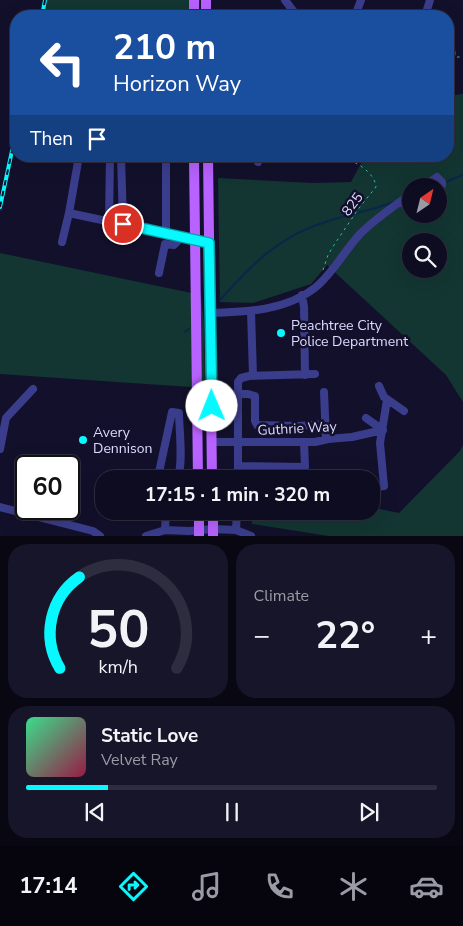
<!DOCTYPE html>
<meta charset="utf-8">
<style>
body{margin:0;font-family:"Nunito Sans",sans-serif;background:#17152a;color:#f1f3f6;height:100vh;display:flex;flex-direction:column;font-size:19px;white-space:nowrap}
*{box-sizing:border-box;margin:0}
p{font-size:16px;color:#9b9ba5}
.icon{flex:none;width:28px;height:28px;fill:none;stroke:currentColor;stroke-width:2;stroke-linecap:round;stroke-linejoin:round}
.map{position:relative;height:536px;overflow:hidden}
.panel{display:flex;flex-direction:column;gap:8px;padding:8px;background:#080712;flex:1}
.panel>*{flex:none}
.guide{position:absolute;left:10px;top:10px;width:444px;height:152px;border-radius:20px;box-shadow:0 5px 20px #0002,0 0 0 1px #2e2c3f;background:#1a4fa0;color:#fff;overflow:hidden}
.needle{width:32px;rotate:35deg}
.fabs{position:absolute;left:402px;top:178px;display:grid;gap:10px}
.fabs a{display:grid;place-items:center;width:45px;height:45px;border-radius:50%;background:#0e0c21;box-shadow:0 5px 20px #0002,0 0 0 1px #2e2c3f;font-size:25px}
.speed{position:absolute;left:15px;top:455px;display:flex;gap:10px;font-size:25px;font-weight:700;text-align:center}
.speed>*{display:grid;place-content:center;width:65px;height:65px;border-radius:50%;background:#0e0c21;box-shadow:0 5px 20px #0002,0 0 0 1px #2e2c3f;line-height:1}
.speed .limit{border:2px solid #111;border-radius:8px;background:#fff;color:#111}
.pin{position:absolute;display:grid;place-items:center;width:42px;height:42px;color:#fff;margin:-21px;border:2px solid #fff;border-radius:50%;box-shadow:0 1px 5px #0007}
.me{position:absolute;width:55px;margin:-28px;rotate:359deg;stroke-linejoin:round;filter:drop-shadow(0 0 4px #0008)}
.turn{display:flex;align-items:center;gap:18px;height:105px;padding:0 20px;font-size:22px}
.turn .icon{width:65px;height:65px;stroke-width:2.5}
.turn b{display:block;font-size:35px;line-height:42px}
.then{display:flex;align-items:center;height:48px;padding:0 20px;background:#0003;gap:10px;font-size:19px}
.big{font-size:38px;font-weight:700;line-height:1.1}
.panel .tile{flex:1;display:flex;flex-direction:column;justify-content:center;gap:8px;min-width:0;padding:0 18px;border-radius:20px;background:#17152a}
.panel .dial{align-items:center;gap:0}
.dial svg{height:130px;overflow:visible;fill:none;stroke:#2e2c3f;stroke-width:7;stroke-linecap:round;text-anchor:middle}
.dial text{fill:#f1f3f6;stroke:none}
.song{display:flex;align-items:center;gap:15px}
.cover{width:60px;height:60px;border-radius:8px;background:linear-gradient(135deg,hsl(150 70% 55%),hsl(340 70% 35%))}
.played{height:5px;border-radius:2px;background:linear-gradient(90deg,#07f9ff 20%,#2e2c3f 20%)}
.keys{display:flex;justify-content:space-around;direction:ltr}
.heat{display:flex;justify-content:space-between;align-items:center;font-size:28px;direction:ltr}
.panel .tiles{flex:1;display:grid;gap:8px;grid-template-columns:1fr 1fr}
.tile:last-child{grid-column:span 2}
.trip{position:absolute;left:95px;top:470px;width:285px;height:50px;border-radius:20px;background:#0e0c21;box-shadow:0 5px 20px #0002,0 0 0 1px #2e2c3f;font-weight:700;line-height:50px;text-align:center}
.dock{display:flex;height:80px;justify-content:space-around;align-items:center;background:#06050d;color:#9b9ba5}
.dock .icon{width:35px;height:35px}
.dock .active{color:#07f9ff}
.dock b{font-size:22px;color:#f1f3f6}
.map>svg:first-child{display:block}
</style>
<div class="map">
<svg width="463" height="536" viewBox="0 0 463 536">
<rect width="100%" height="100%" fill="#13102c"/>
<path fill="#133632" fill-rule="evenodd" d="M45 0H200L199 16H41Z
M463 94V402L446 375 327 265 311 284 253 303 220 302 218 178 313 183 351 182 365 156H448V96ZM411 186H439V214H411ZM411 241H439V269H411Z
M0 253 201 295 204 323 205 388 0 374Z
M463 445V536H329L252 524 251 511H371V508H375L399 513 460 451Z"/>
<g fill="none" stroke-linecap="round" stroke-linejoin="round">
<path stroke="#09264c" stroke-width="2" d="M446 182 463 175
M220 300C253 263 279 236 328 221 350 214 373 210 394 202
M185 332 189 329"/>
<path stroke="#2cc2ad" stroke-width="1" stroke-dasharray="2.5 4" stroke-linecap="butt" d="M457 57H463
M323 270 328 255 334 245 359 208 376 187C375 173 356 161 343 158"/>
<path stroke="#3a3d8c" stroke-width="8" d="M285 0 297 16
M355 16 361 0
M425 16 430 0
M448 55 452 53
M79 156 69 213 209 243
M121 156 123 224
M166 156V234
M332 156 336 157
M258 162 259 156
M424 186 437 177 442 182V185L439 191
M402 202 411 211
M109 221 110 156
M62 242 69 213
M159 273 165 244 174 245 177 242 178 236
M302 295 304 307 305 375
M251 311 253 376
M210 313C246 312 286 311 316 287 333 273 345 250 360 234 375 219 394 206 411 194
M379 386 384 397 404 411
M324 392 326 439
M238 394H248L255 396V421L257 425 298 426 325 424
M366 418 383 430
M212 442H315L328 439 352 437 383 430
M0 449 6 418 33 389
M238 466 305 467 304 443
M255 467V479
M163 479 158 477 172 412 179 413C179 428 184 467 177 479
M238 479V382L241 378 249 376 315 374
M371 488 384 486 380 443 387 400
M0 507 93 531 100 536
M165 530 166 511
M236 530 237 511
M146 536 165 530 189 531 213 529 236 530 251 536"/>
<path stroke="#b862ff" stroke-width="10" d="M206 0V16
M194 16V0
M194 156 198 479
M208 156 212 479
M199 511V536
M213 511V536"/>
<defs>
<path id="rail" d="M42 16 45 0
M0 207 16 132"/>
</defs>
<use href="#rail" stroke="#07f9ff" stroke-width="4"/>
<use href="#rail" stroke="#13102c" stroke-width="2" stroke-dasharray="5.5" stroke-linecap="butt"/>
</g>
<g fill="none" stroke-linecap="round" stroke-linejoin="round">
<defs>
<path id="route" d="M123 224 209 243 212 406"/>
</defs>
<use href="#route" stroke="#05a2a6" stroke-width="12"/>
<use href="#route" stroke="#07f9ff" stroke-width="9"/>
</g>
<g fill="#07f9ff" stroke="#13102c" stroke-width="2">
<circle cx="281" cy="333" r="5"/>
<circle cx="83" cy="440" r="5"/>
</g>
<g text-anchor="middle" stroke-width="5" stroke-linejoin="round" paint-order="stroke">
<g font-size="14" fill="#dcdbff" stroke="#13102c">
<text transform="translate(352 204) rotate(-53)" y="5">825</text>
<text transform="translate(297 428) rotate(-3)" y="5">Guthrie Way</text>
</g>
<g font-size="14" fill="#dcdbff" stroke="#13102c" text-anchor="start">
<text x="291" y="330">Peachtree City<tspan x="291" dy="16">Police Department</tspan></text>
<text x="93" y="437">Avery<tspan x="93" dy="16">Dennison</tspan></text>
</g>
</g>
</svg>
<div class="fabs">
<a><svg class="needle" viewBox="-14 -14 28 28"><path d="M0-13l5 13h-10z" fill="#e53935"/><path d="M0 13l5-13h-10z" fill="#9b9ba5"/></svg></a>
<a><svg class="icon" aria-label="search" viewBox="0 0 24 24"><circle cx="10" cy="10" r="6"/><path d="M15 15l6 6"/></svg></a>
</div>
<div class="speed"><div class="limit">60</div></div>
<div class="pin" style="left:123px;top:224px;background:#d93025"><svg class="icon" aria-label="arrive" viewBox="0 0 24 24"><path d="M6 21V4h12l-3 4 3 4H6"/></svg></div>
<svg class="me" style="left:212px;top:406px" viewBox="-20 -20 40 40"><circle r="19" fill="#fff"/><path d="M0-13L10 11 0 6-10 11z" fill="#07f9ff"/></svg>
<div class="trip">17:15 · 1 min · 320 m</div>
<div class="guide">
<div class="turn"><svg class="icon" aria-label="left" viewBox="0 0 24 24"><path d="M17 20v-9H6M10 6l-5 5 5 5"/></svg><div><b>210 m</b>Horizon Way</div></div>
<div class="then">Then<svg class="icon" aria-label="arrive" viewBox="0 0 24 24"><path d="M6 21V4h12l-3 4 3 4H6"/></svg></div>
</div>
</div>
<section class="panel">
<div class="tiles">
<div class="tile dial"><svg viewBox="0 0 100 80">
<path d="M14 69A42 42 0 1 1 86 69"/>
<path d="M14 69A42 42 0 0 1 26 13" stroke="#07f9ff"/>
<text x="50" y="56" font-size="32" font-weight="700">50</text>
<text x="50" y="72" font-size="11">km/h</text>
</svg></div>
<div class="tile"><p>Climate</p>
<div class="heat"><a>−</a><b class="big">22°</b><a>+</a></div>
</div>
<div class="tile">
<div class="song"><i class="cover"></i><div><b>Static Love</b><p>Velvet Ray</p></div></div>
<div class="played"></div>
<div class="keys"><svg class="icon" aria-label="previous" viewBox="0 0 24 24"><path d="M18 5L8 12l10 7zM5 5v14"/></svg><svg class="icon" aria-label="pause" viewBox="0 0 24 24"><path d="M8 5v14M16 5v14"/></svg><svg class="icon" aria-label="next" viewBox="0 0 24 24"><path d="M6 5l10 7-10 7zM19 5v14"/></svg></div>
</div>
</div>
</section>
<nav class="dock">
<b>17:14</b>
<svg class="icon active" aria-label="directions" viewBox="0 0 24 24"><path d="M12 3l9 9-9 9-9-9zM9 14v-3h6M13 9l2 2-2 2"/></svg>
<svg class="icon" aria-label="music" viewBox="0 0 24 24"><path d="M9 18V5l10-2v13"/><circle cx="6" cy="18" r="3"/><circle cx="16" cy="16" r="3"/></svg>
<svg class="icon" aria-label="phone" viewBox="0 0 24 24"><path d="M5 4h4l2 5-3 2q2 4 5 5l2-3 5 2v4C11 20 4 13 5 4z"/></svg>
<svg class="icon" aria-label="climate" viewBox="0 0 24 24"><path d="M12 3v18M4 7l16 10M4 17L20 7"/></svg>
<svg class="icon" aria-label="car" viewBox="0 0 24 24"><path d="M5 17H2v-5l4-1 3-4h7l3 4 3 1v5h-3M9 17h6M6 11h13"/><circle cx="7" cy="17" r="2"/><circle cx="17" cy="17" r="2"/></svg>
</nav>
